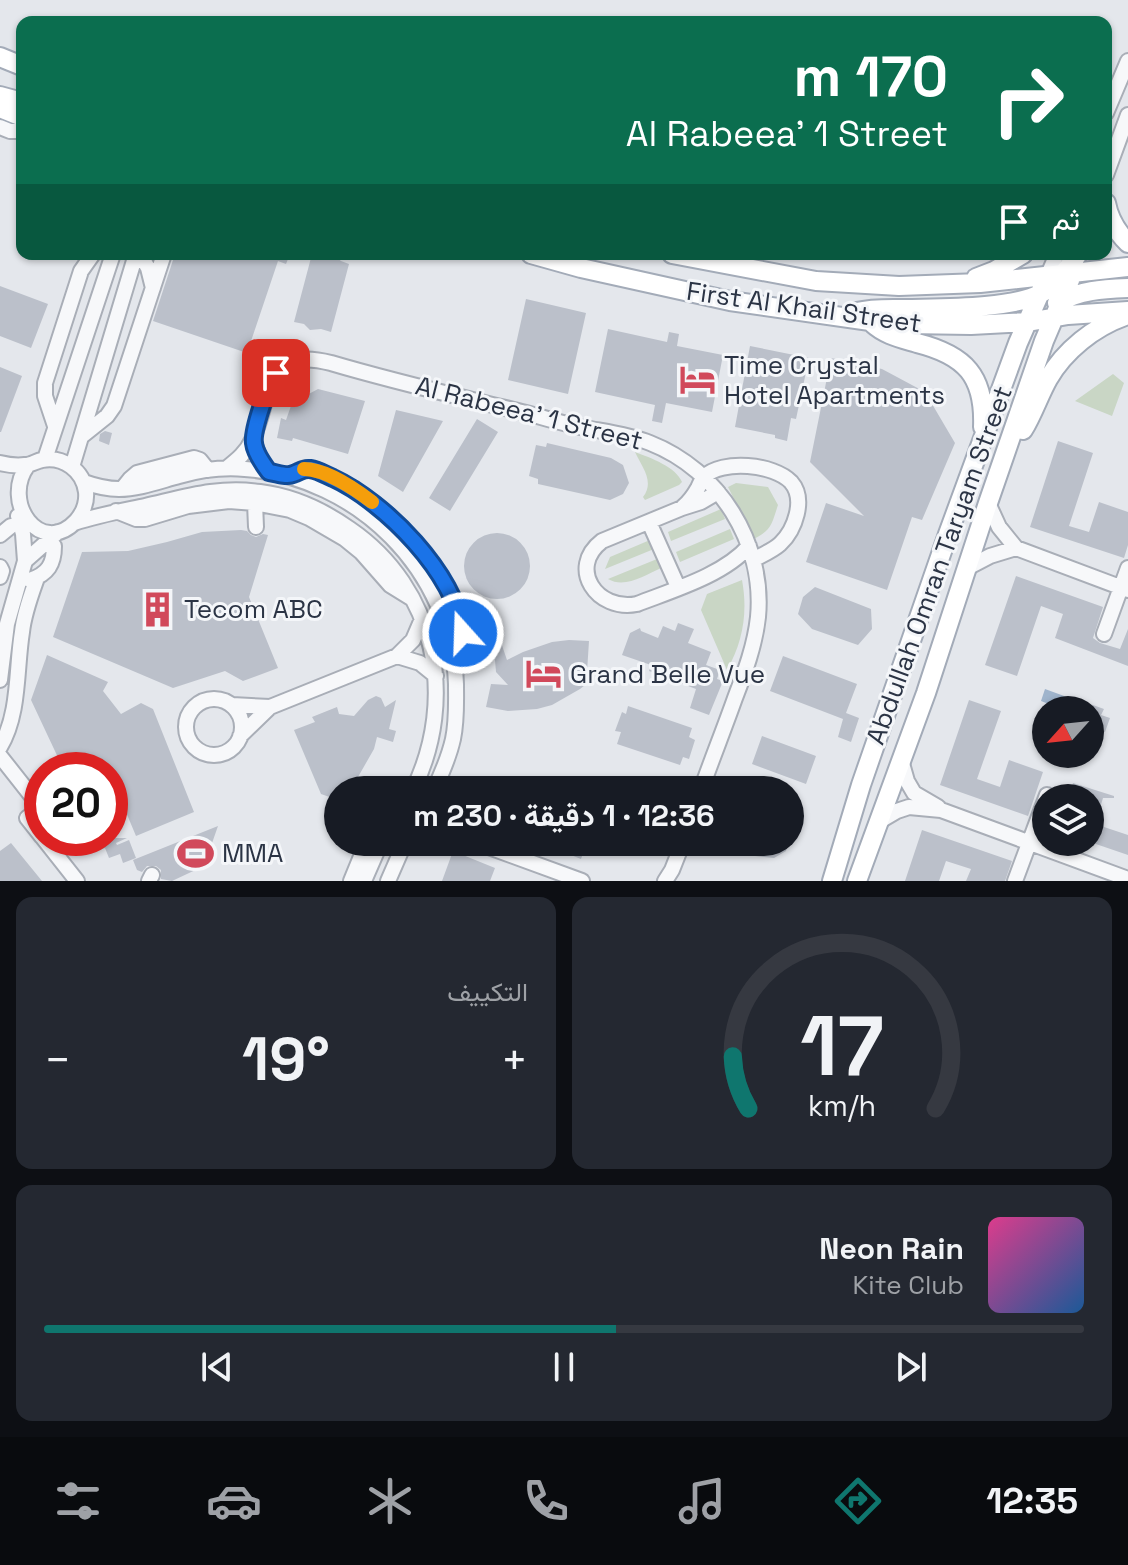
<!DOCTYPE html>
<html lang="ar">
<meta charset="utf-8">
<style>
body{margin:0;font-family:"Space Grotesk",Vazirmatn,sans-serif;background:#242831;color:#f1f3f6;direction:rtl;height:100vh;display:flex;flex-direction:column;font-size:30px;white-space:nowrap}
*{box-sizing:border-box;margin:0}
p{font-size:26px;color:#9ea1a6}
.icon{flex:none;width:44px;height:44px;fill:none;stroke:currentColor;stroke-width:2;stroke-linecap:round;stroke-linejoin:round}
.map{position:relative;height:881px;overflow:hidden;direction:ltr}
.drawer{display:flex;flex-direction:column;gap:16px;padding:16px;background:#0d0f14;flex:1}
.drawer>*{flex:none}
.guide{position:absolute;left:16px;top:16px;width:1096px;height:244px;border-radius:16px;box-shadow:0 2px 6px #0004;direction:rtl;background:#0b6e4f;color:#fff;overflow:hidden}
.needle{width:52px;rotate:243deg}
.tools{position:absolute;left:1032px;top:696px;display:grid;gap:16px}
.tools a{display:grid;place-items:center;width:72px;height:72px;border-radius:50%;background:#171b24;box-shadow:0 2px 6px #0004;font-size:40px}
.speed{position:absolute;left:24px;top:752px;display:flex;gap:16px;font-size:40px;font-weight:700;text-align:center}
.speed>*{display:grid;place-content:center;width:104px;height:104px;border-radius:50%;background:#171b24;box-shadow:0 2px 6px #0004;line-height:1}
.speed .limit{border:12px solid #d22;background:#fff;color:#111}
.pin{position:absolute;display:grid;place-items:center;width:68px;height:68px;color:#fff;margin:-34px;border-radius:16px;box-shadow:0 4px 12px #0006}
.me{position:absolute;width:88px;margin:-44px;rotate:340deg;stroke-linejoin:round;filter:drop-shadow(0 0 6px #0008)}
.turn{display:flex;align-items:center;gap:28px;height:168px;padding:0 32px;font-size:36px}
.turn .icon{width:104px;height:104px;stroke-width:2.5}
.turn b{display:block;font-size:56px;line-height:68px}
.then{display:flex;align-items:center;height:76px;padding:0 32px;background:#0003;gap:16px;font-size:30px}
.big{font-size:60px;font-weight:700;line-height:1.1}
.drawer .card{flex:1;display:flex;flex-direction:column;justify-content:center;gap:12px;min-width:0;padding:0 28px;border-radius:16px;background:#242831}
.drawer .dial{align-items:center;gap:0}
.dial svg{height:208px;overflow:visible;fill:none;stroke:#363941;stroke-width:7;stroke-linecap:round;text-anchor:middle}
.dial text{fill:#f1f3f6;stroke:none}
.song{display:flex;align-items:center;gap:24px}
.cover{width:96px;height:96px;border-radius:12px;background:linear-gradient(135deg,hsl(330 70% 55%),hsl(210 70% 35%))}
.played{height:8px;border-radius:4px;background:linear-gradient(90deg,#0f766e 55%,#363941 55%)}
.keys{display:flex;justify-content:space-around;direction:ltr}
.heat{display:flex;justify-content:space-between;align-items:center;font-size:44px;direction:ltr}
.drawer .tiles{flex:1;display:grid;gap:16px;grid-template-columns:1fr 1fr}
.card:last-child{grid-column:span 2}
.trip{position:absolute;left:324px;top:776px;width:480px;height:80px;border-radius:40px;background:#171b24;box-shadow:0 2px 6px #0004;font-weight:700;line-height:80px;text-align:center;direction:rtl}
.menu{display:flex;height:128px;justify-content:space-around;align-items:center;background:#090b0e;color:#9ea1a6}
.menu .icon{width:56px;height:56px}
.menu .selected{color:#0f766e}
.menu b{font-size:36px;color:#f1f3f6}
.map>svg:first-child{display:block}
</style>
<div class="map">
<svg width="1128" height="881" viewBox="0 0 1128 881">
<rect width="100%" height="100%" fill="#e4e7ec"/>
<path fill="#c9d6c5" d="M1113 374 1124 383 1112 416 1075 401Z
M635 452C651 458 676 467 682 482L679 485 645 500 643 497C655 482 642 467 635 452Z
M736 483 768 487 778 505C772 523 772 530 754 539L728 487Z
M721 509 725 519 671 541 668 532Z
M730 529 734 539 680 562 676 552Z
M650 540 654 549 605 569 610 557Z
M657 559 661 568C645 575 625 589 608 579Z
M742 580C748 612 743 642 727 670L701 610 707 594Z"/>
<path fill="#9fb4cc" d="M1045 689 1075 700 1071 710H1064L1041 701Z"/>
<path fill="#bbc0ca" d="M175 254H290L286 264 278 261 247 353 153 321Z
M312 254 321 256 332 254 341 261 349 264 331 332 321 329 310 330 304 324 294 322Z
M0 286 48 304 31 348 0 336Z
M526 299 586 313 568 394 508 380Z
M608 329 667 342 669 332 679 334 677 346 723 355 712 412 666 403 662 423 652 421 655 405 595 392Z
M750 346 809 358 796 419 791 418 787 441 775 438V435L735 427Z
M831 358 882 369 925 392 955 443 922 520 912 517 887 590 806 562 826 503 864 516 810 462Z
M0 367 22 376 1 432H0Z
M318 389 365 401 348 454 293 438 292 441 277 438 281 418 286 420 292 403Z
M396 410 443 421 403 492 378 476Z
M477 419 498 432 450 511 429 498Z
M105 431 112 433 109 445 99 441 100 434Z
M1058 441 1093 453 1069 526 1089 532 1099 502 1128 512V545L1124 558 1030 527Z
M547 443 611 458 623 465 629 483 623 494 610 500 538 484V479L529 476 536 445 546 447Z
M241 530 247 531 251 535 256 537 263 534 268 535 249 597 278 668 243 681 225 671 173 688 53 637 82 552 128 551 167 542 202 532Z
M464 566a33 33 0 1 1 66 0a33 33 0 1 1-66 0Z
M1016 576 1103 607 1093 638 1100 643 1120 649 1128 629V666L1055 638 1063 614 1041 606 1017 676 985 665Z
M815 587 871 609 872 629 858 645 812 629 798 614 803 597Z
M678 623 694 629 688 643 711 652 706 665 720 670 717 679 723 681 709 715 690 708 696 689 649 671 651 665 622 655 630 633 640 628 641 631 658 638 663 626 675 631Z
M495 625 507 660 523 652 552 642 569 640 589 641 587 672 594 678 580 689 552 705 537 709 508 711 486 707 491 684 508 685 496 672 492 626Z
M47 655 108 682 103 691 121 714 141 703 153 709 194 812 136 836 110 774V770H108L105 763 88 770H68L62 766 31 700Z
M783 656 857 684 846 713 859 718 851 742 838 737 843 719 770 691Z
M376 696 381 698 385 707 396 700 389 729 396 731 393 742 377 737 374 749 354 784 350 790H338V800L321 794 294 730 315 722 312 717 337 707 339 714 354 716 368 700Z
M969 700 1001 711 977 779 1000 787 1009 760 1043 772 1028 816 940 785Z
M1090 704 1104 709 1101 715 1110 718 1105 732 1090 727Z
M628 706 692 728 689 737 695 740 689 759 683 757 680 765 617 744 621 732 615 731 622 712 626 714Z
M762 736 816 756 806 784 752 764Z
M1073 783 1114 796V798H1103L1095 824 1128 835V855L1090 842V798H1068Z
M218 826 204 866 172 881 161 879V870L156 866H147L142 872 137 870 133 860Z
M922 830 1012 861 1005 881H966L971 869 946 861 939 881H905Z
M84 838H127L116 843 117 845 129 840 136 858 123 863 120 854 109 858 105 848 91 853Z
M538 842H587L581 859Z
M652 842 648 852 639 855 607 843Z
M725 842H788L786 851 774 858 746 855Z
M11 843 42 881H0V851Z
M453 851 495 868 490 881H442Z"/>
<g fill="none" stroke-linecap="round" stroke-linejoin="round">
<defs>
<path id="minor" d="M1106 113 1128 61
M0 127 10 131H22
M1106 175 1128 115
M140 254 148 268 153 288
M1047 277 1057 254
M55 426 45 396V383L81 271 93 254
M82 436 107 416 114 406 164 254
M253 439 259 457 269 472
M45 459 113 254
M0 463C8 465 17 466 25 465 31 465 36 461 42 460 63 456 83 470 86 492 87 502 83 513 76 521 41 558 0 502 28 465
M72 467 136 254
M227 468C237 460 247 452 252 440 273 397 260 345 331 363 395 382 461 397 526 413 545 418 565 424 585 428 606 432 630 435 650 443 719 470 765 543 758 617 755 645 745 672 735 698 724 729 712 759 701 790
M291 476C296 472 301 468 308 468 316 468 324 474 331 477 384 502 427 547 452 600 461 620 468 637 455 658
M84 482C95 486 107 489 119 489 139 489 160 481 179 476 200 470 223 467 245 469 358 477 452 571 456 684 456 703 457 720 453 739 449 757 442 773 434 790
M122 489 130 479 137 473 194 458 200 460 208 470
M718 492 701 502 682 508 602 541C567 568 597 612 637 604 673 590 724 575 749 546
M255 503 256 527
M988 503 999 527 1016 548 1128 590
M683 507C689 502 694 495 698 488 700 484 701 480 704 477 722 459 774 464 791 482 806 499 795 530 780 544 772 551 762 555 753 560
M116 511 136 519H145L188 506 229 501 255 503 290 510 309 518 345 539 361 552 390 585 411 598
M649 522 678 587
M74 523C98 515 121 511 145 506 185 497 218 486 260 492 292 496 323 510 350 529 436 588 458 698 413 790
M0 535 11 526
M25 561 58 532
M0 567 2 571 0 577
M967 568 990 556 1016 548
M30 580C48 574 54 564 54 546
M1104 634 1128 568
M397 656 420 663 436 676
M0 680 7 624 25 561 23 534 18 516
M186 727a28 28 0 1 1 56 0a28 28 0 1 1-56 0Z
M232 705 270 707
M240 736 270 707 397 656 413 640 422 619
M0 747C20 714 16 668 22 632 24 613 31 595 37 578
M0 756 41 808 27 818 42 837
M901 760 907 781 914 793 938 807
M880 821 897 811 909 807 941 810 1128 879
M43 838 77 881
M475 842 582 881
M149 881 152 875
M351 881 367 842
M364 881 381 842
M388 881 405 842
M665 881 672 870 683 842
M1015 881 1047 795"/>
<path id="major" d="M0 57 22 66
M0 96 22 102
M0 108 22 117
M1106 203C1109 219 1117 232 1128 243
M531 254 581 268 730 301 870 321 907 324 971 325 1028 322 1068 315 1128 311
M672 254 816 281 899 286 980 283 1128 267
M976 278 994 271 1023 254
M1057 303C1079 290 1103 289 1128 288
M857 312C873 308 889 309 906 309 940 308 1011 309 1040 294 1056 285 1067 269 1078 254
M872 323C885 335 900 338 917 343 965 355 985 376 983 427
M1023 430C1033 414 1039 395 1048 379 1065 350 1094 327 1125 316
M832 881 861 785 948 534 1018 343 1047 277
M857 881 926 693 988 503 1044 341 1073 273"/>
</defs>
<use href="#minor" stroke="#a9aeb7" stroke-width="18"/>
<use href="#major" stroke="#a3abb8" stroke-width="22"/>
<use href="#minor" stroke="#f7f8fa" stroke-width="14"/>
<use href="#major" stroke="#fff" stroke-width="18"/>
</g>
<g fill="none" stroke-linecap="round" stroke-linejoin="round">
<defs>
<path id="route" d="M276 373C268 384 252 431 254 443 255 453 263 464 269 472 277 473 287 477 293 474 300 472 303 468 310 469 318 470 326 475 333 478 385 502 456 574 463 633"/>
</defs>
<use href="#route" stroke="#114b97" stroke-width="20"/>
<use href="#route" stroke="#1a73e8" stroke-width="14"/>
<path stroke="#f59e0b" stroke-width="14" d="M304 469C325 469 355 489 372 502"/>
</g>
<defs>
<symbol id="hotel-bare" viewBox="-9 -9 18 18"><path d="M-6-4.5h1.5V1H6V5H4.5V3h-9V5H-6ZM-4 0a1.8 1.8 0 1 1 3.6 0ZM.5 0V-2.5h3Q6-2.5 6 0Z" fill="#d1495b" stroke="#f4f6f9" stroke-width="2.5" paint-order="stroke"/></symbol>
<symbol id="building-bare" viewBox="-9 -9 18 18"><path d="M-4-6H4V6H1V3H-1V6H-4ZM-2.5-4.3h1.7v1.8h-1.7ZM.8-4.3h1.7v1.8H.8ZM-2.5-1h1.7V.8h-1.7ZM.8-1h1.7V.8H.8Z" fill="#d1495b" stroke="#f4f6f9" stroke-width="2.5" paint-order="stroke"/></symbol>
<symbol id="stadium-bare" viewBox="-9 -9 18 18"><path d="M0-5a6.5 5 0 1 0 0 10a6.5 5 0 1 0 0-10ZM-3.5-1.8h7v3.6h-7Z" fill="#d1495b" stroke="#f4f6f9" stroke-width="2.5" paint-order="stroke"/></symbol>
</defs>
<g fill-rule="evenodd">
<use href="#hotel-bare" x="672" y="354" width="51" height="51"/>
<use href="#building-bare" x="132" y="584" width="51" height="51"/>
<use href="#hotel-bare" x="518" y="648" width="51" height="51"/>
<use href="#stadium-bare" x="170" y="828" width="51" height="51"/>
</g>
<g text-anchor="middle" stroke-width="6" stroke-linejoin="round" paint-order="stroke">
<g font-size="26" fill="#2b3445" stroke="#f4f6f9">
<text transform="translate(804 307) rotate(8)" y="9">First Al Khail Street</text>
<text transform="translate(529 413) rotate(14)" y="9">Al Rabeea' 1 Street</text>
<text transform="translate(939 565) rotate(-70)" y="9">Abdullah Omran Taryam Street</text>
</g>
<g font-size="26" fill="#2b3445" stroke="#f4f6f9" text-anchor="start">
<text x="724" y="374">Time Crystal<tspan x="724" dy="30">Hotel Apartments</tspan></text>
<text x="184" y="618">Tecom ABC</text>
<text x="570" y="683">Grand Belle Vue</text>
<text x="222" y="862">MMA</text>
</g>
</g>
</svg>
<div class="tools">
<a><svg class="needle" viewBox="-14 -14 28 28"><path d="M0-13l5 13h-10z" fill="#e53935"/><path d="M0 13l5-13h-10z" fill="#9ea1a6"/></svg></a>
<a><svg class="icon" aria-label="layers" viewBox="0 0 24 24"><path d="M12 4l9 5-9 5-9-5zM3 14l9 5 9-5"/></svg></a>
</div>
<div class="speed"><div class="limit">20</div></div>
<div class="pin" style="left:276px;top:373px;background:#d93025"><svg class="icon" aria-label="arrive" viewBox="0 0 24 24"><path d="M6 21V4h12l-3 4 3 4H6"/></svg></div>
<svg class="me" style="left:463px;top:633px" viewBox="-20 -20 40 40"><circle r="17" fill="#1a73e8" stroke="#fff" stroke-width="3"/><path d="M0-11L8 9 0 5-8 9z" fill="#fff"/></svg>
<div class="trip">12:36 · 1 دقيقة · 230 m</div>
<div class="guide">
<div class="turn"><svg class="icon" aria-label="right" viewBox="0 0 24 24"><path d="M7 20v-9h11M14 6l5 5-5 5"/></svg><div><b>170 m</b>Al Rabeea' 1 Street</div></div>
<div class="then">ثم<svg class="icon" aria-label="arrive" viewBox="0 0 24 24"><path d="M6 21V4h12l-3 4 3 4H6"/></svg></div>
</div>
</div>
<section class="drawer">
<div class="tiles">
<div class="card dial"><svg viewBox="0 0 100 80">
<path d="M14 69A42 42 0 1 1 86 69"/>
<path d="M14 69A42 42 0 0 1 8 49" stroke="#0f766e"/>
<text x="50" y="56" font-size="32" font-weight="700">17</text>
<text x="50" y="72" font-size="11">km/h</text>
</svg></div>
<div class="card"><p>التكييف</p>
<div class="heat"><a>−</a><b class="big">19°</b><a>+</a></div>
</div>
<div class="card">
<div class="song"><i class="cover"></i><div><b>Neon Rain</b><p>Kite Club</p></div></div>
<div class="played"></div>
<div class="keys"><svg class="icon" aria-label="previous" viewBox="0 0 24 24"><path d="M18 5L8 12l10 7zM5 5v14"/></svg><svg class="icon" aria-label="pause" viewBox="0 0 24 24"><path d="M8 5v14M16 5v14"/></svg><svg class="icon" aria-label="next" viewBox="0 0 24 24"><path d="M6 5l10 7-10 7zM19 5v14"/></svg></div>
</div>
</div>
</section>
<nav class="menu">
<b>12:35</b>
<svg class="icon selected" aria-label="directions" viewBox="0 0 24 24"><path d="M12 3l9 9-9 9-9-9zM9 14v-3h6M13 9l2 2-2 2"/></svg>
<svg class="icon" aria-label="music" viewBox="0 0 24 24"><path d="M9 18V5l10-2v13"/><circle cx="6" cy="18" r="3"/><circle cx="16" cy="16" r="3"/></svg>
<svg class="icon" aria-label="phone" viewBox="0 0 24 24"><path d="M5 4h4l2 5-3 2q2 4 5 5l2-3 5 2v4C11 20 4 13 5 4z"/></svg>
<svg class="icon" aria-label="climate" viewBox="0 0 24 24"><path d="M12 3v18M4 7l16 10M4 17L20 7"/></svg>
<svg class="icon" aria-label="car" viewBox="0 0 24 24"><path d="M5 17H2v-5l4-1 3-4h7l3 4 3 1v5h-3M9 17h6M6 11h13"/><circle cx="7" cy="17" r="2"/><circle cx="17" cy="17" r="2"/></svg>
<svg class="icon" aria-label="filters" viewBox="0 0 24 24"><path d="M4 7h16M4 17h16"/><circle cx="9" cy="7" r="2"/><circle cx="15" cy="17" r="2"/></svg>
</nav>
